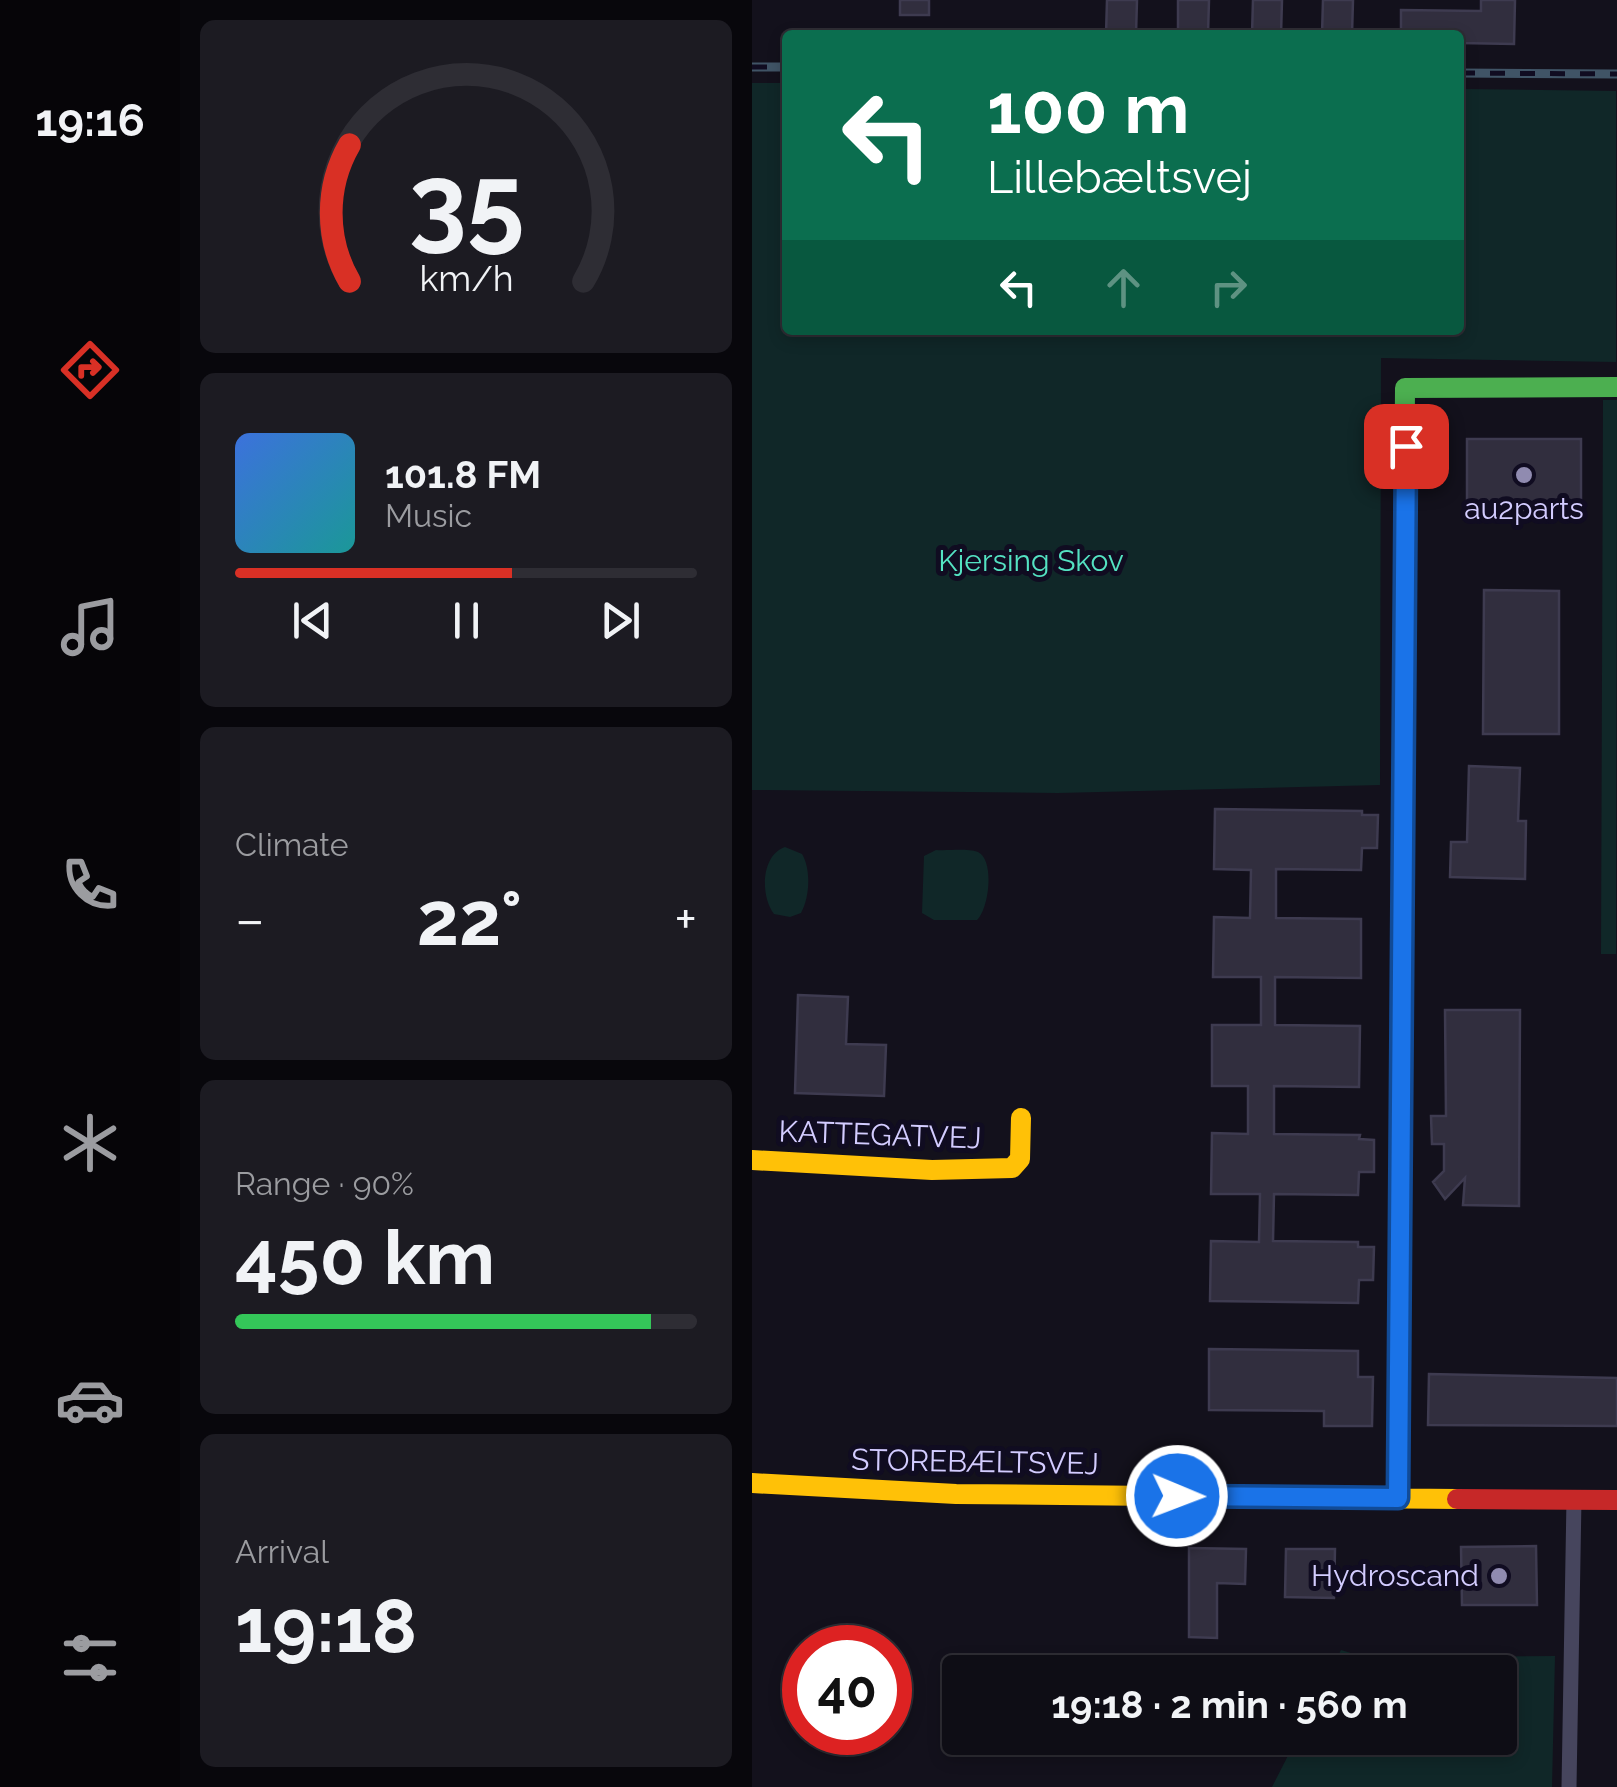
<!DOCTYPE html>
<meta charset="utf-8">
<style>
body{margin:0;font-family:Raleway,sans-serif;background:#1c1b22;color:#f1f3f6;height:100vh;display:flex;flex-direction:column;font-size:38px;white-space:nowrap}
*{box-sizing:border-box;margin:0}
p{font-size:32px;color:#9b9ca0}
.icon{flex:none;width:55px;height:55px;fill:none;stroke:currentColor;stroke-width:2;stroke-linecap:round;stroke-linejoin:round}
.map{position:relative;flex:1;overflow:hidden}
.panel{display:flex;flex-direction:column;gap:20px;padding:20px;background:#08070c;width:572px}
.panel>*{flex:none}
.banner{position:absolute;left:30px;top:30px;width:682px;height:305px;border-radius:10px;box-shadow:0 5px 15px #0003,0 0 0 2px #2e2d34;background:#0b6e4f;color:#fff;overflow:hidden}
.speed{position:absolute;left:30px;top:1625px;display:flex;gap:20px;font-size:50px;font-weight:700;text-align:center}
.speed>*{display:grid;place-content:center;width:130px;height:130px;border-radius:50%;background:#0e0d15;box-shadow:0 5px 15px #0003,0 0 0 2px #2e2d34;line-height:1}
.speed .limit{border:15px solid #d22;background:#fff;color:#111}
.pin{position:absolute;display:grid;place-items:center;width:85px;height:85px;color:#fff;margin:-42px;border-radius:20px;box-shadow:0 5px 15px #0006}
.me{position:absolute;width:110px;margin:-55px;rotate:91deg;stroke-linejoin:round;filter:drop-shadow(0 0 8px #0008)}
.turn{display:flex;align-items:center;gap:35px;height:210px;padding:0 40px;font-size:45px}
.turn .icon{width:130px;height:130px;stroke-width:2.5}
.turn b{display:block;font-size:70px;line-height:85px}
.lanes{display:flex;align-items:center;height:95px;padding:0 40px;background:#0003;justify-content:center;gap:50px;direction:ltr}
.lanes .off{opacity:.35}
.big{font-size:75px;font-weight:700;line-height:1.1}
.panel .card{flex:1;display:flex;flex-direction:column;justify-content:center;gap:15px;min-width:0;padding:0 35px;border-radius:15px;background:#1c1b22}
.panel .dial{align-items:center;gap:0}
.dial svg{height:260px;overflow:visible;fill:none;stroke:#2e2d34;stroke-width:7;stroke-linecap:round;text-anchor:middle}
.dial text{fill:#f1f3f6;stroke:none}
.song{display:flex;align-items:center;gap:30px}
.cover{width:120px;height:120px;border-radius:15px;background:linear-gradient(135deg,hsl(220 70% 55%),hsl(180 70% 35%))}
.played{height:10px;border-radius:5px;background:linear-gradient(90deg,#d93025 60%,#2e2d34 60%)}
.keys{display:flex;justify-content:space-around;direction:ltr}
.heat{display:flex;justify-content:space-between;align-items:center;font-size:55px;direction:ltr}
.charge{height:15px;border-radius:8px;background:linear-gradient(90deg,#34c759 90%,#2e2d34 0)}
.trip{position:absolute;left:190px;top:1655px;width:575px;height:100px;border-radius:10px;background:#0e0d15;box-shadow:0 5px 15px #0003,0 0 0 2px #2e2d34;font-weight:700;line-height:100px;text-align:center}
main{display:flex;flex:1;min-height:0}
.tab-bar{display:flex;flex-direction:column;width:180px;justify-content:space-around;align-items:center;background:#060508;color:#9b9ca0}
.tab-bar .icon{width:70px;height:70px}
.tab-bar .active{color:#d93025}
.tab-bar b{font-size:45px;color:#f1f3f6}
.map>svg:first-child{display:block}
</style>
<main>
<nav class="tab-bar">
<b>19:16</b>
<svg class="icon active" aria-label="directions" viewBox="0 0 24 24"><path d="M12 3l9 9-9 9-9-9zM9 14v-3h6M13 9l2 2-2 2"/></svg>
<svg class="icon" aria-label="music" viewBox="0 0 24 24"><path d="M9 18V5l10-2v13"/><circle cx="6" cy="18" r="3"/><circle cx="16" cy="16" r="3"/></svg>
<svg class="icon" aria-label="phone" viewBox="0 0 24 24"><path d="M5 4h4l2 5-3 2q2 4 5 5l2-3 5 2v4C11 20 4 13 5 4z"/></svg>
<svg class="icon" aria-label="climate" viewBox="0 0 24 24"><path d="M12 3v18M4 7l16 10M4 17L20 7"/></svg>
<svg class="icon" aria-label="car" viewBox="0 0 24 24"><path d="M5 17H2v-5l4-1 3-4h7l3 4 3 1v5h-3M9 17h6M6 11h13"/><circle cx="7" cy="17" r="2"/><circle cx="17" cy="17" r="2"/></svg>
<svg class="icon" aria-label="filters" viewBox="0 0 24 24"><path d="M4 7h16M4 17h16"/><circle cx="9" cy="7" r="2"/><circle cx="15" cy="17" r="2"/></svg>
</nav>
<section class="panel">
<div class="card dial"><svg viewBox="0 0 100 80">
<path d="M14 69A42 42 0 1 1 86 69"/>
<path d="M14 69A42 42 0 0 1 14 27" stroke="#d93025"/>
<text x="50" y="56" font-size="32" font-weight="700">35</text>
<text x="50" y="72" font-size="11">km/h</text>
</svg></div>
<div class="card">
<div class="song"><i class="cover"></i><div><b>101.8 FM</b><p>Music</p></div></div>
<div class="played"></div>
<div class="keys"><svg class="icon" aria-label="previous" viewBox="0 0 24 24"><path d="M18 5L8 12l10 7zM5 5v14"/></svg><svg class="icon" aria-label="pause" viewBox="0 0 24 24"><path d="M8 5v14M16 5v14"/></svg><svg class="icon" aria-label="next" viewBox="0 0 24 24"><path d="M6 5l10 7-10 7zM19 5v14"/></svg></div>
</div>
<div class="card"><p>Climate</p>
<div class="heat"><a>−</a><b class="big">22°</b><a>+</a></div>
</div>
<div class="card"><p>Range · 90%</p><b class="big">450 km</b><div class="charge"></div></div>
<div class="card"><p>Arrival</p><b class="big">19:18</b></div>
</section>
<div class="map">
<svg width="865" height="1787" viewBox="0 0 865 1787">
<rect width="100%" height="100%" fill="#13111c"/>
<path fill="#102728" d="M0 83H35V330H708V89L864 91V362L629 358 628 785 306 793 0 790Z
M851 400H865L864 954H849Z
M33 847 50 854C59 869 58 897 49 913L38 917 22 914C8 896 9 855 33 847Z
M184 850C196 851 214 848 226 852 243 860 237 909 225 920H182L170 913 172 856Z
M589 1650 615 1658 803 1656 800 1787H520L545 1738H748V1672H578Z"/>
<path fill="#312e3e" stroke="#3e3b50" stroke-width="2.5" d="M148 0H177V15H148Z
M355 0H385L384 35H354Z
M426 0H457L456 35H426Z
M501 0H530L529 35H500Z
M571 0H601L600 35H570Z
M729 0H763L762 44 708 43V35H649V10L729 11Z
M715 439H829V510H715Z
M732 590 807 591V734H731Z
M717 766 768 768 766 821H774L773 879 698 877 699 842H715Z
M463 809 610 811V815H626L625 848H610L609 870 524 869V918L609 919V978L523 977V1025L608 1026 607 1087 522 1086V1134L608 1135 607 1139 622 1140V1172H607L606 1195 522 1194 521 1241 606 1242V1247H622L621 1280H607L606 1303 458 1301 459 1241 507 1242 508 1194H459L460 1133 496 1134V1086H460V1025H509V977H461L462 917 498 918 499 870 462 869Z
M46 995 96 997 94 1044 134 1045 132 1096 43 1093Z
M693 1010H768L767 1206 711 1205 713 1178 693 1199 681 1182 692 1171V1144H680L679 1116H694Z
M457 1349 606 1351V1377H621L620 1426H572V1411L457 1410Z
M677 1374 865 1378V1426L676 1425Z
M784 1546 785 1605H710L709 1547Z
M437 1548 494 1549 493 1584 465 1583V1638L437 1637Z
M534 1549H583L582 1598 533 1597Z"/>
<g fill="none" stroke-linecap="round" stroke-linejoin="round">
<path stroke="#46455d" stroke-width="15" d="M817 1787 822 1499"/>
<path stroke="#4caf50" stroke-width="20" d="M649 1000 653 388 865 387"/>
<path stroke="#ffc107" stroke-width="20" d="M0 1160 180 1170 260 1168 268 1159 269 1118
M0 1483 204 1494 705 1499
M646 1498 649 1000"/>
<path stroke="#c62828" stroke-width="20" d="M705 1499 865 1500"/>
<defs>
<path id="rail" d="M0 67H35
M708 73 865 74"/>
</defs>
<use href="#rail" stroke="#405466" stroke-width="9"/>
<use href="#rail" stroke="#100c21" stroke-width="5" stroke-dasharray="15" stroke-linecap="butt"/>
</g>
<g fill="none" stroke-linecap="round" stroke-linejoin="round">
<defs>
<path id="route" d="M425 1496 646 1498 654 446"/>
</defs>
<use href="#route" stroke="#114b97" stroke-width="25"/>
<use href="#route" stroke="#1a73e8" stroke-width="18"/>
</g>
<g fill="#908bb0" stroke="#100c21" stroke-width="4">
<circle cx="772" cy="475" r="10"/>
<circle cx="747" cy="1576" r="10"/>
</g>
<g text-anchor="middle" stroke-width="10" stroke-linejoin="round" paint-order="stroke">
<g font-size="30" fill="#d3ccff" stroke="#100c21">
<text x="772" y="519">au2parts</text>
<text x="727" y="1586" text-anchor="end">Hydroscand</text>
</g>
<g font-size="30" fill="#54e2c2" stroke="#100c21">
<text x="279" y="571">Kjersing Skov</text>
</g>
<g font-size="30" fill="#d3ccff" stroke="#100c21">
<text transform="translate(128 1135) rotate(2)" y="10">KATTEGATVEJ</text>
<text transform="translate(223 1462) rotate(1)" y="10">STOREBÆLTSVEJ</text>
</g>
</g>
</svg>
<div class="speed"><div class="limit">40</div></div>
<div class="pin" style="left:654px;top:446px;background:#d93025"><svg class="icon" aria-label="arrive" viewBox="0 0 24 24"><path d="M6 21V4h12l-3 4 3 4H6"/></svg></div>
<svg class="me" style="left:425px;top:1496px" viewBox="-20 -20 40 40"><circle r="17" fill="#1a73e8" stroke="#fff" stroke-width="3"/><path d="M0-11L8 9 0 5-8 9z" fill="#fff"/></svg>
<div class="trip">19:18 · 2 min · 560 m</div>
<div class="banner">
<div class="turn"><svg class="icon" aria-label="left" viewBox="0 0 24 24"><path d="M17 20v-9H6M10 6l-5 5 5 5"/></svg><div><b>100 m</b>Lillebæltsvej</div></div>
<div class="lanes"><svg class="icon" aria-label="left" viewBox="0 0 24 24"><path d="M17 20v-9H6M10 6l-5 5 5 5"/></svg><svg class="icon off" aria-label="ahead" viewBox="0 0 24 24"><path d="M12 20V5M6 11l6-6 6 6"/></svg><svg class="icon off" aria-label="right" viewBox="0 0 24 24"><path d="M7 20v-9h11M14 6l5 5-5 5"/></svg></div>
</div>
</div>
</main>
